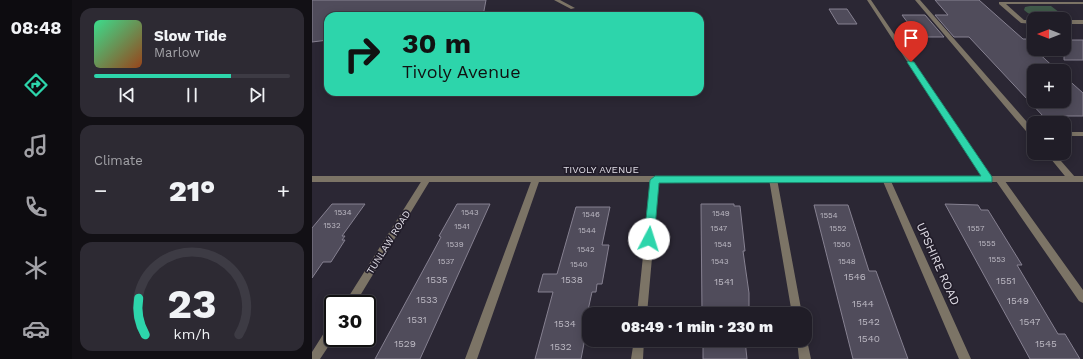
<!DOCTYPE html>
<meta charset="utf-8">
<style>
body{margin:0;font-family:"Work Sans",sans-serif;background:#2d2a33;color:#f1f3f6;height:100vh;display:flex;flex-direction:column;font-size:15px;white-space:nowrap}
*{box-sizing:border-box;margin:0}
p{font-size:13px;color:#a2a2a7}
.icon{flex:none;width:22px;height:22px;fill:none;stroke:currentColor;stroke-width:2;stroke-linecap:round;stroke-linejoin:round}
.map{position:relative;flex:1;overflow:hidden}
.sheet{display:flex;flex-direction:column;gap:8px;padding:8px;background:#121015;width:240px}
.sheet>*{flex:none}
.top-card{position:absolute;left:12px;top:12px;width:380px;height:84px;border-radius:12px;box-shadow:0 2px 10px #0003,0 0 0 1px #3d3b44;background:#2dd5ab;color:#111;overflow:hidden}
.needle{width:26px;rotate:270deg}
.buttons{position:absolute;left:715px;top:12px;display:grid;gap:8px}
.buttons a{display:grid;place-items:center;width:44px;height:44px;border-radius:8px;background:#201d27;box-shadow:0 2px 10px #0003,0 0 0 1px #3d3b44;font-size:20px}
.speed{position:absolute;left:12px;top:295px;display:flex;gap:8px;font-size:20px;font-weight:700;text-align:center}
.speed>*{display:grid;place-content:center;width:52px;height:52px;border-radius:50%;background:#201d27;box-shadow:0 2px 10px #0003,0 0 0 1px #3d3b44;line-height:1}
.speed .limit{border:2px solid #111;border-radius:6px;background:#fff;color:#111}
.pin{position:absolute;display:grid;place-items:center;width:34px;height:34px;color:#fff;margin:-41px -17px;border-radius:50% 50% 50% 0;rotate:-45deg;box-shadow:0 0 4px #0007}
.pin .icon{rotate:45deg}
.me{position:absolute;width:44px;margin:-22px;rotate:5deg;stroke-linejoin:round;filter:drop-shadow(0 0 3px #0008)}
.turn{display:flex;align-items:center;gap:14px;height:84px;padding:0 12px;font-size:18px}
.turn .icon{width:52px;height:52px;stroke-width:2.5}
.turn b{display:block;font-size:28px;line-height:34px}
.big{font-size:30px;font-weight:800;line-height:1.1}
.sheet .widget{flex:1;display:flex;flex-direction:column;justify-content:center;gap:6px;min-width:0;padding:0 14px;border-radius:12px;background:#2d2a33}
.sheet .dial{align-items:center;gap:0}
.dial svg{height:104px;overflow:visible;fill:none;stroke:#3d3b44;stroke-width:7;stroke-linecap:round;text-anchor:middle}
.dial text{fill:#f1f3f6;stroke:none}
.song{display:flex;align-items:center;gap:12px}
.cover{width:48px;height:48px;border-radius:6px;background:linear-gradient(135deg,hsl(150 70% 55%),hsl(20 70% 35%))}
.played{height:4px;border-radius:2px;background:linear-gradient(90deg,#2dd5ab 70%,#3d3b44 70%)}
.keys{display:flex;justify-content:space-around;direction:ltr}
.heat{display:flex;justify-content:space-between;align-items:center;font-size:22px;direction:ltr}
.trip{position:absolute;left:270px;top:307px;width:230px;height:40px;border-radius:12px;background:#201d27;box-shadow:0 2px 10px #0003,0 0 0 1px #3d3b44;font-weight:800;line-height:40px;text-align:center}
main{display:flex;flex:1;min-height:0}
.tabs{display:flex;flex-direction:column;width:72px;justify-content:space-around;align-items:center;background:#0d0c10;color:#a2a2a7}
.tabs .icon{width:28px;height:28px}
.tabs .active{color:#2dd5ab}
.tabs b{font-size:18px;color:#f1f3f6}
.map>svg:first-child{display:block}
</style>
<main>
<nav class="tabs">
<b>08:48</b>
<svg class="icon active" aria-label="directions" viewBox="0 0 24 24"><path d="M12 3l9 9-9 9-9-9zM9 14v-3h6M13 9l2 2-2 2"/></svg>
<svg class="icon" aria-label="music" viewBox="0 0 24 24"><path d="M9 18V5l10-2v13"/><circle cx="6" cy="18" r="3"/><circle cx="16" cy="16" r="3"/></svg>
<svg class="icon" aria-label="phone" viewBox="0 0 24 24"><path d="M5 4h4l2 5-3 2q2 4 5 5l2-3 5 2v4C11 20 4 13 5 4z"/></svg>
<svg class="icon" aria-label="climate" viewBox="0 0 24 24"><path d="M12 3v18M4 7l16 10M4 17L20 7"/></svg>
<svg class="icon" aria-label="car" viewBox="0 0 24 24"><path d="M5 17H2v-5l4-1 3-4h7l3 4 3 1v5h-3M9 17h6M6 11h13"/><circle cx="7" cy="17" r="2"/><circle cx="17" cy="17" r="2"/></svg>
</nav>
<section class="sheet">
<div class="widget">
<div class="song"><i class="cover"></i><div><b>Slow Tide</b><p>Marlow</p></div></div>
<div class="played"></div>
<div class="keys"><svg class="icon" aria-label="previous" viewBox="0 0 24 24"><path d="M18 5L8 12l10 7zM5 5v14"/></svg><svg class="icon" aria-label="pause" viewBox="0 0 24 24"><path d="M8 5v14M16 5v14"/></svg><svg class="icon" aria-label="next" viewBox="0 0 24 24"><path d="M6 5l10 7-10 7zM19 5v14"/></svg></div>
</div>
<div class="widget"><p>Climate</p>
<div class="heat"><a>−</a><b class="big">21°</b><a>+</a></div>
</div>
<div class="widget dial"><svg viewBox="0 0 100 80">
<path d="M14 69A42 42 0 1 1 86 69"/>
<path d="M14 69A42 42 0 0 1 9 41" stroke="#2dd5ab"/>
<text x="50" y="56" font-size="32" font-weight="700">23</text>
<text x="50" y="72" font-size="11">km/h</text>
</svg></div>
</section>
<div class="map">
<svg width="771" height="359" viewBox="0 0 771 359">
<rect width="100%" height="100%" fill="#2b2734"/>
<path fill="#405a4a" d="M718 6H739L756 19C742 19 724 21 712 10L713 7Z"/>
<path fill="#504c5b" stroke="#868191" d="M0 0H174L171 16H16V40L0 42Z
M623 0H667L711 39H722V49L746 71H722V101H752V76L771 93V116H731L657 37H642L623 15H636Z
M517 9H535L545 24H526Z
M590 15H613L632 37H613L608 31H602Z
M752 40H771V60H752Z
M20 204H53L30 236H33L30 240H33L19 262H11L0 278V228Z
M145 204H178L108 359H63L121 252 129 237 127 236Z
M389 204H422V206H428L433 251H431L437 293V314H390Z
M633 204 666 205 669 210H676L710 265H705L746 334H753L768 359H718Z
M502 205H536L557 271H564L596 359H541Z
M264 207H298L290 245H297L290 284H285L284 292H280L271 333H274L269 359H223L241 292H226L231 274H245Z
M391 340H433L435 359H391Z"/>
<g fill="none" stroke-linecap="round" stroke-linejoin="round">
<path fill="#7c7466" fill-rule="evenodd" d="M242 0H248L263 8 259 9Z
M555 0H559L679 177 680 179 679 181H673Z
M603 0H608L722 130V137H719Z
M687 2H771V4H694L712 20H722V24L709 23 687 4Z
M752 20H771V24H752Z
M752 132H771V136H752Z
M734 153H742L763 177 764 179 763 181H757Z
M224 176 228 179 165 359H153L220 179Z
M461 176 465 179 490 314H480L457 179Z
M687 176 690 177 771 290V303L767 301 684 181 683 179Z
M493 336 495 340 499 359H487L485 340H493Z"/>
<path fill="#7c7466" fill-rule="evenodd" d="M115 176 119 179 43 304H32L112 177Z
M343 176 347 179 335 314H325L339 179Z
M574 176 578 179 659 359H647L570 179Z
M21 324 22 338 8 359H0V352L17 325Z
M322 340H332L331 359H319Z"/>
<path fill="#7c7466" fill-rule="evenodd" d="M0 176H771V182H0Z"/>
</g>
<path fill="#2dd5ab" stroke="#1d8a6f" d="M596 61 602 62 680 177V182L347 183 342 239 341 242H333L332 239 338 180 343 176H669L595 62Z"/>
<g text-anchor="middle" stroke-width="3.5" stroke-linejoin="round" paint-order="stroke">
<g font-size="8" fill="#bdbac4">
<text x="31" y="215">1534</text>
<text x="158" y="215">1543</text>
<text x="409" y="216">1549</text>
<text x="279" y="217">1546</text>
<text x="517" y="218">1554</text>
<text x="20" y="228">1532</text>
<text x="150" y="229">1541</text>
<text x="407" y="231">1547</text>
<text x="526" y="231">1552</text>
<text x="664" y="231">1557</text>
<text x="275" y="233">1544</text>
<text x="675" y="246">1555</text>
<text x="143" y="247">1539</text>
<text x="411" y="247">1545</text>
<text x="530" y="247">1550</text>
<text x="274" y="252">1542</text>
<text x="685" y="262">1553</text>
<text x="134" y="264">1537</text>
<text x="408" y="264">1543</text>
<text x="535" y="264">1548</text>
<text x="267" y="267">1540</text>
</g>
<g font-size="10" fill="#e1dee7" stroke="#221d2a">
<text x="289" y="173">TIVOLY AVENUE</text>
<text transform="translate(76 242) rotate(-58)" y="4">TUNLAW ROAD</text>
</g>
<g font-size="10" fill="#bdbac4">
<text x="543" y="280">1546</text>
<text x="125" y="283">1535</text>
<text x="260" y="283">1538</text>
<text x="694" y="284">1551</text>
<text x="412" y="285">1541</text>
<text x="115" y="303">1533</text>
<text x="706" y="304">1549</text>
<text x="551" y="307">1544</text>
<text x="105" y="323">1531</text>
<text x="557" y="325">1542</text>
<text x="718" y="325">1547</text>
<text x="253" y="327">1534</text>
<text x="557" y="342">1540</text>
<text x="93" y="347">1529</text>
<text x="734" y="347">1545</text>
<text x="249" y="350">1532</text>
</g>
<g font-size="12" fill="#e1dee7" stroke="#221d2a">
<text transform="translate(626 264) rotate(66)" y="4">UPSHIRE ROAD</text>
</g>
</g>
</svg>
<div class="buttons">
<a><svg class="needle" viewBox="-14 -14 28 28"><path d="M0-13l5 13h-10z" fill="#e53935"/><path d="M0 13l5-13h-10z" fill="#a2a2a7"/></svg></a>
<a>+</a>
<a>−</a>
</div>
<div class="speed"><div class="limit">30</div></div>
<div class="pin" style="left:599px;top:62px;background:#d93025"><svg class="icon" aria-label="arrive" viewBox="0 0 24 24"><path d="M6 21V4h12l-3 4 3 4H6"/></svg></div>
<svg class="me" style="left:337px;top:239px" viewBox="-20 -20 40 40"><circle r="19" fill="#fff"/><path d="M0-13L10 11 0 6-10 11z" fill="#2dd5ab"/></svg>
<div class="trip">08:49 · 1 min · 230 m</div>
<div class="top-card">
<div class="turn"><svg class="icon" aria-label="right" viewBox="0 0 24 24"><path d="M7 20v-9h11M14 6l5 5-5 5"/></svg><div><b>30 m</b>Tivoly Avenue</div></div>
</div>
</div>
</main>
